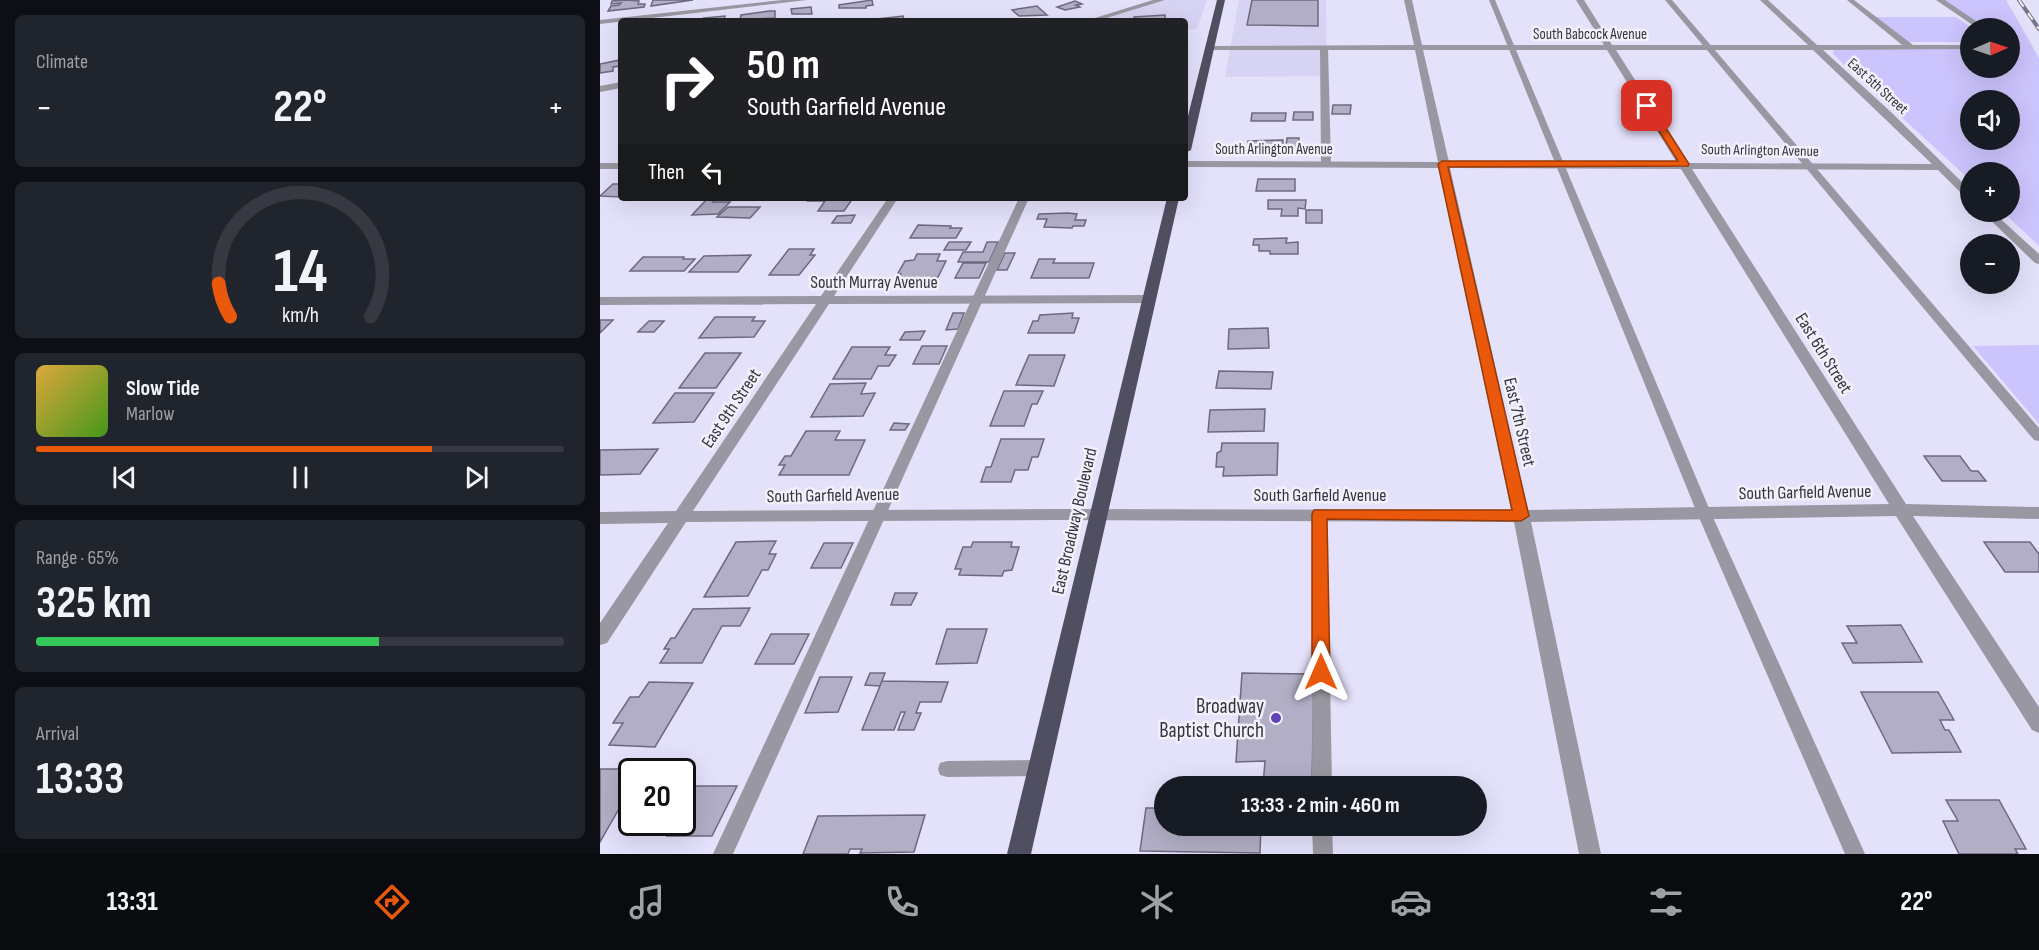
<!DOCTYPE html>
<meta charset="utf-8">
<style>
body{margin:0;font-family:"Sofia Sans Condensed",sans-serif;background:#20242c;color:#f1f3f6;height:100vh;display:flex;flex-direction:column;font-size:22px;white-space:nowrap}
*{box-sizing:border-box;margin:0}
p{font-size:20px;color:#9ea1a6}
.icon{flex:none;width:33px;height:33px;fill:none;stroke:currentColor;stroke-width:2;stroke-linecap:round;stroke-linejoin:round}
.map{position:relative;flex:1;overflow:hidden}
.details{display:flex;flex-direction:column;gap:15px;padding:15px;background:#0d0f14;width:600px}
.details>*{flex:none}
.top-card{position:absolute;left:18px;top:18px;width:570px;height:183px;border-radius:6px;box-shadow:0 6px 24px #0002;background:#202124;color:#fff;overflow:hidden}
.needle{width:39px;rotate:88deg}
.buttons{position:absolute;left:1360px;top:18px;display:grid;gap:12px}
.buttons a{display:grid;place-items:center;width:60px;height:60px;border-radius:50%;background:#171b24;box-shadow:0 6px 24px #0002;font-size:30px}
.speed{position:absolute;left:18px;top:758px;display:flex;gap:12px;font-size:30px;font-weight:700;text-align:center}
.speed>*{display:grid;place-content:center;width:78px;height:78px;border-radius:50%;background:#171b24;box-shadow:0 6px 24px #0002;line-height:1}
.speed .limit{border:3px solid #111;border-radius:9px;background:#fff;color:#111}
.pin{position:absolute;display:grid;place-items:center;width:51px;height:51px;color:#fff;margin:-26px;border-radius:12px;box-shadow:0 3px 9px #0006}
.me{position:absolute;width:66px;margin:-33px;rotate:0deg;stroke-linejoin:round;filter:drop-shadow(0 0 4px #0008)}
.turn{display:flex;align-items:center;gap:21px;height:126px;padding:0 30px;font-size:27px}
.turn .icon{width:78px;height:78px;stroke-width:2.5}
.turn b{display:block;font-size:42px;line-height:51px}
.then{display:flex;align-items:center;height:57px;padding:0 30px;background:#0003;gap:12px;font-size:22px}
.big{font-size:45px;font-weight:700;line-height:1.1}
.details .tile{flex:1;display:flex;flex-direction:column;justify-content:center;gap:9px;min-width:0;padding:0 21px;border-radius:9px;background:#20242c}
.details .dial{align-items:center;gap:0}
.dial svg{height:156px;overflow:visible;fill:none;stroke:#363941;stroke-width:7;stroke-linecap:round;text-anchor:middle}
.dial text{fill:#f1f3f6;stroke:none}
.song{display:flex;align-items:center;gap:18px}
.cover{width:72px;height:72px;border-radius:9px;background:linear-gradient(135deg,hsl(40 70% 55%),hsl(100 70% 35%))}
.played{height:6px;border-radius:3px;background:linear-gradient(90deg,#ea580c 75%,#363941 75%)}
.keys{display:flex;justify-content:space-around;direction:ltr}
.heat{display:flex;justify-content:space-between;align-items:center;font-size:33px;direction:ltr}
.charge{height:9px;border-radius:4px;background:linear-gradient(90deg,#34c759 65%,#363941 0)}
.trip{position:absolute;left:554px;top:776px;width:333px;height:60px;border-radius:30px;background:#171b24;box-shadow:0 6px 24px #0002;font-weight:700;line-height:60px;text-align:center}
.menu{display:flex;height:96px;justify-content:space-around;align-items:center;background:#090b0e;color:#9ea1a6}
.menu .icon{width:42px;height:42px}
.menu .active{color:#ea580c}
.menu b{font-size:27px;color:#f1f3f6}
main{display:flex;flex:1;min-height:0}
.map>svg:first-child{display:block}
</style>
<main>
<section class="details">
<div class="tile"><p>Climate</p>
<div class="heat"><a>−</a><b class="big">22°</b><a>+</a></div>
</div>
<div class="tile dial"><svg viewBox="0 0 100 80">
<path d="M14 69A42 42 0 1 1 86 69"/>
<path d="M14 69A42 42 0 0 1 8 52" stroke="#ea580c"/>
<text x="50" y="56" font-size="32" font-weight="700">14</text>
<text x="50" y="72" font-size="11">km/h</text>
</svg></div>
<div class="tile">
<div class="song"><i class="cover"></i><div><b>Slow Tide</b><p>Marlow</p></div></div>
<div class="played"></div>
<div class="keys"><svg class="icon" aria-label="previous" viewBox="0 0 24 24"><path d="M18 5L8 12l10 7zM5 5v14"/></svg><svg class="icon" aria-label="pause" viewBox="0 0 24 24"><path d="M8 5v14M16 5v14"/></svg><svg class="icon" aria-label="next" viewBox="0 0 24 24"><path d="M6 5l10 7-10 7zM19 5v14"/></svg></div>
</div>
<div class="tile"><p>Range · 65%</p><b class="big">325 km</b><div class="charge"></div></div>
<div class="tile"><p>Arrival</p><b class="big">13:33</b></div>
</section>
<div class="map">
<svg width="1439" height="854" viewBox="0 0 1439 854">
<rect width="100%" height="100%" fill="#e4e1fb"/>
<path fill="#d7d3f2" d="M566 0H607L597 29H585V21H505L507 18Z
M639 0H726L727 76 625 77Z"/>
<path fill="#ccc4fc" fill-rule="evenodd" d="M1344 0H1406L1439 58V246L1403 212H1410V172H1371V181L1233 54 1234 49 1371 48V68H1410V28H1385ZM1371 100H1410V140H1371Z
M1270 17H1356L1372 28 1371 42H1300Z
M1439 345V424L1373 346Z"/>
<path fill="#b1aec6" stroke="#6c6a80" stroke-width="1.5" d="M27 0 39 1 38 4H45L44 7 8 11 11 6 19 5 21 3 11 4 12 1Z
M53 0H93L51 6Z
M272 0 273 5 266 6V8H239V5Z
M652 0H718V26L647 25Z
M475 1 482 4 476 5 480 7 465 10 457 7Z
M437 6 447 15 419 16 412 10Z
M211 7 212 14H192L191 9Z
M169 11H175V18L140 20 141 15Z
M565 15V21H534V17Z
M125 16 124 21H96L104 18Z
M303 16 304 21 277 19Z
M20 60 21 66 13 67V71L0 73V64Z
M733 105H751L750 114H732Z
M694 112H713V120H693Z
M652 113H686L685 121H651Z
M687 138H699L698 147H686Z
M683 140V151H648V141Z
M658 179H695V191H656Z
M13 184H21V197L0 196Z
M97 198H117L113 202H130L118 214 92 215 108 198Z
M211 198H253L244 211H218L225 201H208Z
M668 200H706L705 209 698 208V216H681L682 209H668Z
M128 207H160L150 218 117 217Z
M706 210H722V223H706Z
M468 213 477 214 475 220H486L484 226H473L472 228 444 227 447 219H437L439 214Z
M255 215 251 223H232L237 216Z
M318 225 351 226 350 228H362L356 238H310Z
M687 238 686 243 698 242V254H670V251H659V245H653L654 239Z
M349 242H371L366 250H344Z
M387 242H398L389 262H358L363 252H383Z
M189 249H214L210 255H215L199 275H169Z
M405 253H415L407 270H397Z
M317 254H340L337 261H346L338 277 297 280 301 274 298 273 305 261 314 260Z
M151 255 138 272H89L104 256Z
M43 257H84L83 259H95L84 271H30Z
M439 259H455L453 263H494L489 278H431Z
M363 263H386L379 278H355Z
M353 313H364L358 329 346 330Z
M473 313 472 318H479L474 333H428L433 321H438L440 315Z
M115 317H155L152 321H165L154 337 99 338Z
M0 320H13L0 333Z
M49 321H64L54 332H38Z
M668 328 669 348 628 349 629 329Z
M325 331 320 340H300L305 332Z
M322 346H347L339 364H313Z
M252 347H290L285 355H296L289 366H278L271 379H233Z
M105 353H141L116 388H79Z
M429 355H465L454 386 416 385Z
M619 371 673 372 671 389 616 388Z
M266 383 261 394 275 393 263 416 211 417 230 384Z
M404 391H443L437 404H432L424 426H390Z
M75 393H114L94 422 53 423Z
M665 409 664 431 608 432 610 410Z
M294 423 309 424 305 430H290Z
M206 431H240L235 440H265L249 475H179L185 465H179L185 456H191Z
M401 439H444L438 457H432L428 470H415L411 482H381L386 467H391Z
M622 443H678L677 475 623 476 624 467H616L617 453 621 451Z
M58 449 40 474 0 475V450Z
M1324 456H1360L1371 471H1378L1386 481H1342Z
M176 541 169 554H176L168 570H162L148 596 104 597 136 542Z
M373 542H412L411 547H419L412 570 404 571 402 576 359 575 361 569H355L363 547H371Z
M1384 542H1430L1439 554V572H1405Z
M224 543H253L241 568H211Z
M295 593H317L311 605H291Z
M150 608 140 626H122L102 663H60L69 649H64L71 638H75L93 609Z
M1301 625 1322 662 1253 663 1242 643H1257L1247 626Z
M347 629H387L377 663 336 664Z
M171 634H209L194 664H155Z
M270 673H285L280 686 265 685Z
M642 673 714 674 712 786H663L665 761 636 762Z
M220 677H252L238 712 205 713Z
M282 681 348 682 341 702H320L316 713H321L314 730H298L305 712H301L294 730H262Z
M49 682 93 683 55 747 9 745 23 723H13L30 697H39Z
M1261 692H1338L1354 720H1340L1345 730H1349L1361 752 1292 753Z
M0 769H41L32 771V786L0 842Z
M94 786H137L112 836H67L75 822H82V807Z
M1346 800H1399L1426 849H1415L1418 854H1359L1343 821H1358Z
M546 808H564V825H661L660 853 540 851Z
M325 815 314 852 260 853 262 849H250L248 854H203L218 816Z
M662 825H712V830H661Z"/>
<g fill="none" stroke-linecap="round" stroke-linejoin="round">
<path fill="#9998a2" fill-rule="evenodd" d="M889 0H895L1111 513 1265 854H1245L1097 513Z
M1065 0H1072L1439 428V441L1434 440Z
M1247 0H1254L1313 45V49H1307Z
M724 46 728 48 731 164 726 167 721 164 720 48Z
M419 198H429L133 854H113Z
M720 509 725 510 727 514 732 786H712L713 514 715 510Z
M439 760 446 762 448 768 446 774 439 776 347 777 340 775 338 769 340 763 347 761Z
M712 825H732L733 854H713Z"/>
<path fill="#9998a2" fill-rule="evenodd" d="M182 0H207L0 24V20Z
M553 0H565L497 21H485Z
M804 0H812L822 45H1004L976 0H984L1012 45H1208L1160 0H1168L1217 45H1371V49L1223 50 1292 113 1371 191V200L1367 199 1338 170 1092 169 1306 504 1439 507V519L1313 516 1439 707V733L1432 730 1296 516 931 522 1001 854H979L914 522 459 520 86 522 7 643 0 645V623L68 523 0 524V512L76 511 216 304 0 305V297L221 296 288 198H298L234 296 548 295 554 299 548 303 229 304 93 511 459 509 911 510 840 168 585 167V161L838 162 815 50H609L605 48 609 46 814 45ZM823 50H1007L1077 163 849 162ZM1016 50H1213L1332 164 1088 163ZM850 168 1081 169 1289 504 928 510Z
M1336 0H1345L1386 28H1377Z
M21 82V88L0 92V86Z
M0 163H21V169H0Z
M1382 212H1393L1439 254V264L1435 263Z"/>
<path fill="#504e61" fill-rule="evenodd" d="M617 0H625L591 150 585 153V128Z
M567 198H579L431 854H407Z"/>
<defs>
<path id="rail" d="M1419 0 1439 29"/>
</defs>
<use href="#rail" stroke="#767584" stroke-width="4"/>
<use href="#rail" stroke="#f2f1fb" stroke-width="2" stroke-dasharray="8" stroke-linecap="butt"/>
</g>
<path fill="#ea580c" stroke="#983908" stroke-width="1.5" d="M1047 103 1052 106 1089 164 1088 166 848 167 929 516 921 521 727 519 730 672 727 678 721 680 715 678 712 672V514L714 510H912L838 164 842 161H1078L1043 106Z"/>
<circle fill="#6241b9" stroke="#f2f1fb" stroke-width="2" cx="676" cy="718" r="6"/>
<g text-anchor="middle" stroke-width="5" stroke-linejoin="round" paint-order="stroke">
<g font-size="15" fill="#36353e" stroke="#f2f1fb">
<text x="990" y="39">South Babcock Avenue</text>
<text transform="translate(1278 86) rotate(42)" y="5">East 5th Street</text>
<text x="674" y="154">South Arlington Avenue</text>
<text transform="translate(1160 150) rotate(1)" y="5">South Arlington Avenue</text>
</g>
<g font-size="18" fill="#36353e" stroke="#f2f1fb">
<text x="274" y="288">South Murray Avenue</text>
<text transform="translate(1224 353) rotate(58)" y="6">East 6th Street</text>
<text transform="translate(131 408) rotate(-56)" y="6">East 9th Street</text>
<text transform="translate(920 422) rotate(77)" y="6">East 7th Street</text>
<text transform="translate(1205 492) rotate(-1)" y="6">South Garfield Avenue</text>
<text transform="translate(233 495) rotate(-1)" y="6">South Garfield Avenue</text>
<text x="720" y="501">South Garfield Avenue</text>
<text transform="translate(474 521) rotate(-77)" y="6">East Broadway Boulevard</text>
</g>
<g font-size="21" fill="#36353e" stroke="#f2f1fb" text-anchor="end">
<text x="664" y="713">Broadway<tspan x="664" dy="24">Baptist Church</tspan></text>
</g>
</g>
</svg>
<div class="buttons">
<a><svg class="needle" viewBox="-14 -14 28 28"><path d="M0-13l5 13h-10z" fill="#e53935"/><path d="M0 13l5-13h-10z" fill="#9ea1a6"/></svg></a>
<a><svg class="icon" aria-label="sound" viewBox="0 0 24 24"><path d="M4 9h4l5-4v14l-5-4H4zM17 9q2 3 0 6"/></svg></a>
<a>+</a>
<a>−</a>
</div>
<div class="speed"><div class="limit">20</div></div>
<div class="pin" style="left:1047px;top:106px;background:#d93025"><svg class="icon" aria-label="arrive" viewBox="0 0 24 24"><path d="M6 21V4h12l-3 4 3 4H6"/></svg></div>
<svg class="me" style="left:721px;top:672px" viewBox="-20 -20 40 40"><path d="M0-17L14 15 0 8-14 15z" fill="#ea580c" stroke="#fff" stroke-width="4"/></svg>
<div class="trip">13:33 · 2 min · 460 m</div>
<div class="top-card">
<div class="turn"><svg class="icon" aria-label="right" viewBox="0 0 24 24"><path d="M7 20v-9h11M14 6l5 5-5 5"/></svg><div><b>50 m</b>South Garfield Avenue</div></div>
<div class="then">Then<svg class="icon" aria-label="left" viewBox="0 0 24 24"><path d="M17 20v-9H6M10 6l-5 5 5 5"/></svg></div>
</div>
</div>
</main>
<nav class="menu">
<b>13:31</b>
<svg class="icon active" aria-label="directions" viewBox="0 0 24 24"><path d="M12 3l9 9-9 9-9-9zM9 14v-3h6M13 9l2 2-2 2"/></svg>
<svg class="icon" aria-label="music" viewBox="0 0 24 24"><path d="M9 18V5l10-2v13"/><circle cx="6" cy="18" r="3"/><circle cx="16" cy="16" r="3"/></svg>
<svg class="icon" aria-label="phone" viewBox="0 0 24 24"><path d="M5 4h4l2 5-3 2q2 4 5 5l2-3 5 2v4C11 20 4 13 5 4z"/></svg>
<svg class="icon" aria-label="climate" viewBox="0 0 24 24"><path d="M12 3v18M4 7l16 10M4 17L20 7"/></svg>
<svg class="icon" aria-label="car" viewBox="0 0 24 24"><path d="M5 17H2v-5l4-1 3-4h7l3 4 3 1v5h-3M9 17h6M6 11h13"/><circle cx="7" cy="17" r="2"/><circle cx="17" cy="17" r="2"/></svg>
<svg class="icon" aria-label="filters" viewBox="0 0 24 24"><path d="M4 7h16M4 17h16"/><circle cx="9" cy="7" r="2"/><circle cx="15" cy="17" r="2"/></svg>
<b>22°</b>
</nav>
